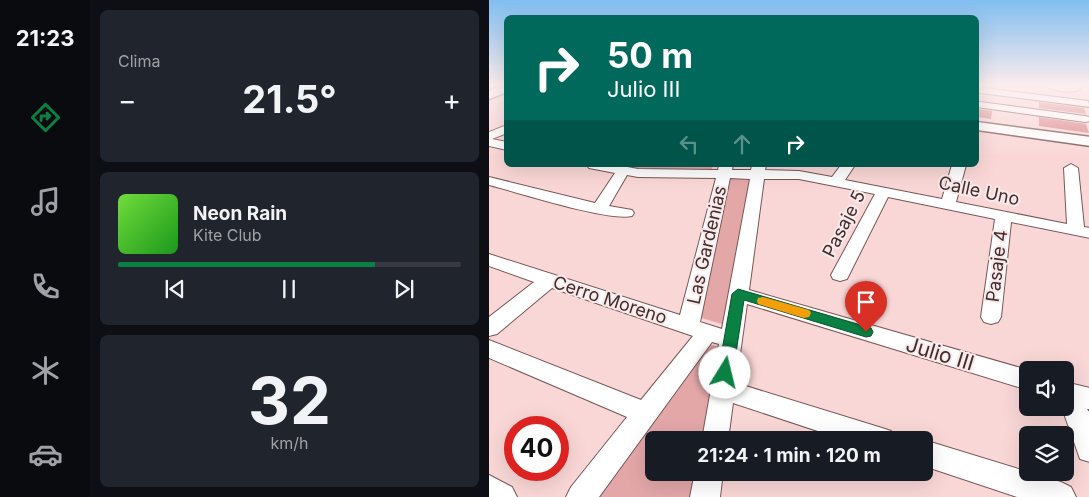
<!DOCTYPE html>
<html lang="es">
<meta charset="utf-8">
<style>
body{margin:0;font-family:Inter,sans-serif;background:#20242c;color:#f1f3f6;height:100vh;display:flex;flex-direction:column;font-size:19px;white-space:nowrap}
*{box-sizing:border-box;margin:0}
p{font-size:16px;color:#9ea1a6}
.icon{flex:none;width:28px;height:28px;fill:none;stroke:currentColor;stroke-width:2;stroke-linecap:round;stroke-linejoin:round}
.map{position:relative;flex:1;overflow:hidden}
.side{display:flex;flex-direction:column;gap:10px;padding:10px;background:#0d0f14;width:399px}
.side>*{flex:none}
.banner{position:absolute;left:15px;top:15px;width:475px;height:152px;border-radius:8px;box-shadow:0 5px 20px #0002;background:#00695c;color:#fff;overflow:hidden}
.tools{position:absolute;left:530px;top:361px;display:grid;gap:10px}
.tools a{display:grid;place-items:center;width:55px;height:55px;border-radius:8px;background:#171b24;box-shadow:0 5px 20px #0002;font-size:25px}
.speed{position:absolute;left:15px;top:416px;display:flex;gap:10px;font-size:25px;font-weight:700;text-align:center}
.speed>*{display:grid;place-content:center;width:65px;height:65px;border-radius:50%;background:#171b24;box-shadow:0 5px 20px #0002;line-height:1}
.speed .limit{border:8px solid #d22;background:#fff;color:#111}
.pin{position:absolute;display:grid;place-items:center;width:42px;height:42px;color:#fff;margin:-51px -21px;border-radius:50% 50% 50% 0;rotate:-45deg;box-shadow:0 0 5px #0007}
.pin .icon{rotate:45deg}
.me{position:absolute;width:55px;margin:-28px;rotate:9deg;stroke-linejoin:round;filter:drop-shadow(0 0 4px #0008)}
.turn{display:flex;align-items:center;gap:18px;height:105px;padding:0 20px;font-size:22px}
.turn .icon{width:65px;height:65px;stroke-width:2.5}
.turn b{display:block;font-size:35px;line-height:42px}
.lanes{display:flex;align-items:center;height:48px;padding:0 20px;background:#0003;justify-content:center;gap:25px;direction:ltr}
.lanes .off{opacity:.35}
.big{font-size:38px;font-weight:700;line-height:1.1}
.side .widget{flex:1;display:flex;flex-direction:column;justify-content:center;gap:8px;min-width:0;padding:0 18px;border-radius:8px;background:#20242c}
.side .dial{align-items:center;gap:0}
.dial b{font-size:65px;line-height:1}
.song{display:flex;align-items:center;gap:15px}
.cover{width:60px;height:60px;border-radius:8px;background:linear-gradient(135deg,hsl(100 70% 55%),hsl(120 70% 35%))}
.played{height:5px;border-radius:2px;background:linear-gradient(90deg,#0b8043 75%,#363941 75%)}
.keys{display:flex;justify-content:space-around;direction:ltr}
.heat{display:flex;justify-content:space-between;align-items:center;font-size:28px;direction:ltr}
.trip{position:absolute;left:156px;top:431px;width:288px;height:50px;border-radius:8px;background:#171b24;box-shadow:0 5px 20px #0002;font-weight:700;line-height:50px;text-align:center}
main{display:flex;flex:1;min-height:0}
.tabs{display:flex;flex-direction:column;width:90px;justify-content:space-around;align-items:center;background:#090b0e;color:#9ea1a6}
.tabs .icon{width:35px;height:35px}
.tabs .active{color:#0b8043}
.tabs b{font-size:22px;color:#f1f3f6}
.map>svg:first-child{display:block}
</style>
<main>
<nav class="tabs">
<b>21:23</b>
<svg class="icon active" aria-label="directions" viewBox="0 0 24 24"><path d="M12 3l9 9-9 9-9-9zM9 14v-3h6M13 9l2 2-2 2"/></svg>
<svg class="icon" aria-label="music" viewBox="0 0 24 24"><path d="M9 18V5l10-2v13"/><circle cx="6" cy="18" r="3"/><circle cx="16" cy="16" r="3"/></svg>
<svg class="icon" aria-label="phone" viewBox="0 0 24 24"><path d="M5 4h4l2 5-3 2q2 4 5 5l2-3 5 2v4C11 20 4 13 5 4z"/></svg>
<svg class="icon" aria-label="climate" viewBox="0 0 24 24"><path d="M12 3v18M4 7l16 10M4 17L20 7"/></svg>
<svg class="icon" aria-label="car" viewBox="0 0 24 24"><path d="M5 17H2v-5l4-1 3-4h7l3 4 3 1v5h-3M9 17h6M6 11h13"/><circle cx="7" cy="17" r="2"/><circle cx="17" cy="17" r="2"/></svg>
</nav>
<section class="side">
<div class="widget"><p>Clima</p>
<div class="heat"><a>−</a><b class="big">21.5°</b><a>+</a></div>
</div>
<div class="widget">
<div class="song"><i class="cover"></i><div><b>Neon Rain</b><p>Kite Club</p></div></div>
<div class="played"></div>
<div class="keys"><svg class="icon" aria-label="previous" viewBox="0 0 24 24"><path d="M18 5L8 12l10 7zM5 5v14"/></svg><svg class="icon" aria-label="pause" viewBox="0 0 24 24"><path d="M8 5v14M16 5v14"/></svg><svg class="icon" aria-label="next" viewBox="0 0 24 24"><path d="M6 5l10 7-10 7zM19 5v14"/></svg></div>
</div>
<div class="widget dial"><b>32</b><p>km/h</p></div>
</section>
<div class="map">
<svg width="601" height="497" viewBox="0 0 601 497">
<rect width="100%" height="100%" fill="#fad7d7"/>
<path fill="#e3a7a8" d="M124 165H224L223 169 140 168Z
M239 177 264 179 236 325 206 316Z
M216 343 233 348 213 440H165V472L206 473 200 497H103Z"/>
<path fill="#db8c8e" d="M550 102 595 108 597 114 550 108Z
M488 109 503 111 502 119 488 117Z
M550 117 597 124 600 133 550 126Z"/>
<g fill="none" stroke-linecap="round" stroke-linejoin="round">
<defs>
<path id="minor" d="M557 86H588L591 89C584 94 564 91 557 86Z
M494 88 599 101 601 107 491 93 489 91Z
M491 102 596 116 600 117 601 121 596 122 488 107V103Z
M18 125V133L3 139 18 142V150L0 146V132Z
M582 164 589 168 595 227 601 228V238L522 222 512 317 509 322 502 324 495 322 492 317 506 219 399 197 358 279 351 281 344 279 342 275 386 194 310 179H275L260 290 539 370V390L258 304 247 383 393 428 402 431 406 440H356L244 403 239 440H213L230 344 223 342 110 497H77L82 487 138 417 0 358V340L152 400 204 336 63 288 8 334 0 336V317L45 282 0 266V254L191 315 227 178 149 177 138 175 120 206 143 210 145 213 143 216C120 222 28 192 0 185V177L106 203 126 173 100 168 98 165H128L149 169 229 170 230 165H244L243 170H262L263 165H277L276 170 310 171 343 177 352 165H366L356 180 453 199 463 165H477L467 202 578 224 575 168ZM241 178 261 179 233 329 211 322Z
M576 382 601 388V409H598L601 413V462L591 459 573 408H576Z
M435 440 572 482 582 487 587 497H528L435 466Z
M206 472H234L231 497H201Z
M0 475 23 487 28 497H0Z"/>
<path id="major" d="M11 86H18V92L0 99V91Z
M488 122 601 137V146L488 130Z"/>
</defs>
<use href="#minor" stroke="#7a5656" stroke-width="2"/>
<use href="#major" stroke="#7a5656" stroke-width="3"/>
<use href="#minor" fill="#fff" fill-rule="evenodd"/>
<use href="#major" fill="#fff" fill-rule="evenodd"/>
</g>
<linearGradient id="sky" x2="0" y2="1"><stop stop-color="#81bef0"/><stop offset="0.55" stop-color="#fdeded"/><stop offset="1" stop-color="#fdeded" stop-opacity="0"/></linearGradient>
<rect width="601" height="156" fill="url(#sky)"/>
<path fill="#0b8043" stroke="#07532c" d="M249 289 382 328 384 332 382 336 377 337 255 300 244 373 242 377 236 379 231 377 229 373 243 294Z"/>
<path fill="#f59e0b" d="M274 297 320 310 322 313 320 317 315 318 269 304 268 301 269 298Z"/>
<g text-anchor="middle" stroke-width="4" stroke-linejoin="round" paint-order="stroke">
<g font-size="18" fill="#3f2e2e" stroke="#fbe9e9">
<text transform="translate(490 191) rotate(12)" y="6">Calle Uno</text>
<text transform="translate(355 224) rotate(-63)" y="6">Pasaje 5</text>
<text transform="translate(218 245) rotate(-77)" y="6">Las Gardenias</text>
<text transform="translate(508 266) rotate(-83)" y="6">Pasaje 4</text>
<text transform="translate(121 300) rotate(18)" y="6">Cerro Moreno</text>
</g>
<g font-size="21" fill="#3f2e2e" stroke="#fbe9e9">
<text transform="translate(451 354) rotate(17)" y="7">Julio III</text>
</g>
</g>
</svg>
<div class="tools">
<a><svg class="icon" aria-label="sound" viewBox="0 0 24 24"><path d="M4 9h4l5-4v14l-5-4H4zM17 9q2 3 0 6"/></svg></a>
<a><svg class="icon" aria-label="layers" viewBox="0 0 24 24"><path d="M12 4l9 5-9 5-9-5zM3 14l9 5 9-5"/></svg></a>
</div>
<div class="speed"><div class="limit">40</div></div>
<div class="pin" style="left:377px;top:332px;background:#d93025"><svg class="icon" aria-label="arrive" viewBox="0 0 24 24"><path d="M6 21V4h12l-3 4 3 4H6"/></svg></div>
<svg class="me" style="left:236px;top:373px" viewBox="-20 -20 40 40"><circle r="19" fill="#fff"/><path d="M0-13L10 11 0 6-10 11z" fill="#0b8043"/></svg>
<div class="trip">21:24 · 1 min · 120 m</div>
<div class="banner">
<div class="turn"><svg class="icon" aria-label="right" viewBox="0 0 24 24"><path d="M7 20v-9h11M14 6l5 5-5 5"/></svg><div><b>50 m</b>Julio III</div></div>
<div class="lanes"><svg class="icon off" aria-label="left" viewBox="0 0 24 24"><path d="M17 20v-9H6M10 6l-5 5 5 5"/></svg><svg class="icon off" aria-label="ahead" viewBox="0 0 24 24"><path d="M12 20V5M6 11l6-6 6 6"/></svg><svg class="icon" aria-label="right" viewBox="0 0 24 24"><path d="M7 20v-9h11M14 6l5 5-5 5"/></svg></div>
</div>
</div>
</main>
